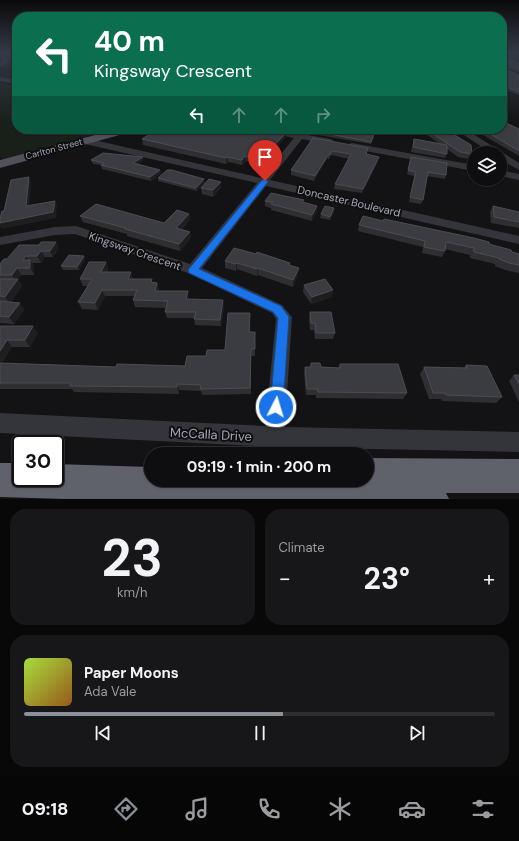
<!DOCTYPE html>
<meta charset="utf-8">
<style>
body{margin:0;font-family:"DM Sans",sans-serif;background:#171719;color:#f1f3f6;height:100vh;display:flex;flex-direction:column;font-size:15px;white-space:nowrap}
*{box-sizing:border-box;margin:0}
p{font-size:13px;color:#9b9c9f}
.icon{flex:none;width:22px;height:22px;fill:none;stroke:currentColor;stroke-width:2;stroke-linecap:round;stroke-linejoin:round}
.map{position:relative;height:499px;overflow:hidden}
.panel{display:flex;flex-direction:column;gap:10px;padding:10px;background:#080809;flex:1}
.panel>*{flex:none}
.guide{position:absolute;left:12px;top:12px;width:495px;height:122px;border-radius:16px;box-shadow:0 1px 3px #0004,0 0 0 1px #2e2e30;background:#0b6e4f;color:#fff;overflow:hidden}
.controls{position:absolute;left:467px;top:146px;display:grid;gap:8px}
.controls a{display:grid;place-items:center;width:40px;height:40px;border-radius:50%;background:#0e0e10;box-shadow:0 1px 3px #0004,0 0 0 1px #2e2e30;font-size:20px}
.speed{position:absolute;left:12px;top:435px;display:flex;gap:8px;font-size:20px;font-weight:700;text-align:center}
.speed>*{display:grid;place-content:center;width:52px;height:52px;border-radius:50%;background:#0e0e10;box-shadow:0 1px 3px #0004,0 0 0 1px #2e2e30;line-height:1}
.speed .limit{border:2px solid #111;border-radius:6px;background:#fff;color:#111}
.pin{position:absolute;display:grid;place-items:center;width:34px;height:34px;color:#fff;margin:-41px -17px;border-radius:50% 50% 50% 0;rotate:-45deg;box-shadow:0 0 4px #0007}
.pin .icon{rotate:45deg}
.me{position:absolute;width:44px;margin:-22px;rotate:5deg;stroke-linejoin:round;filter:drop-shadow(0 0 3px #0008)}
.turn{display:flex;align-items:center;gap:14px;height:84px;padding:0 16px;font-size:18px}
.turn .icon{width:52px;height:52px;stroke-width:2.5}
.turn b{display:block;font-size:28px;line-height:34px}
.lanes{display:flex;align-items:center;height:38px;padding:0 16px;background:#0003;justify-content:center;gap:20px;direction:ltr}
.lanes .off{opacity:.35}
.big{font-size:30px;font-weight:700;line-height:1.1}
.panel .widget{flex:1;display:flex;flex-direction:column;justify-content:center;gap:6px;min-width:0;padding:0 14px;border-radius:16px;background:#171719}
.panel .dial{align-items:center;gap:0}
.dial b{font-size:52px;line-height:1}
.song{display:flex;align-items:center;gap:12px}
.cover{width:48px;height:48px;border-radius:6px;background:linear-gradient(135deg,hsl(80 70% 55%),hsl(30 70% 35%))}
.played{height:4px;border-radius:2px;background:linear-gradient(90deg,#8c9099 55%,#2e2e30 55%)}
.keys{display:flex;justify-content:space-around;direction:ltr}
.heat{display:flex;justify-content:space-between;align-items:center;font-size:22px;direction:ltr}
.panel .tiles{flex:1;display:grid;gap:10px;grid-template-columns:1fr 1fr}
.widget:last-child{grid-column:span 2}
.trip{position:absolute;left:144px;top:447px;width:230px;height:40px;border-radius:20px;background:#0e0e10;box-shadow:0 1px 3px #0004,0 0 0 1px #2e2e30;font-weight:700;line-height:40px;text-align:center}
.dock{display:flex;height:64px;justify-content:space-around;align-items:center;background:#060606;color:#9b9c9f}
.dock .icon{width:28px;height:28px}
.dock .selected{color:#8c9099}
.dock b{font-size:18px;color:#f1f3f6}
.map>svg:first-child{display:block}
</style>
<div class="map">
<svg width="519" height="499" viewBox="0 0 519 499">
<rect width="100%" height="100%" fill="#131315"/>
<path fill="#19201a" d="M0 83 17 86V129H116L4 159 0 157Z"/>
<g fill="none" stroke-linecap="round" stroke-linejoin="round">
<path fill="#34353a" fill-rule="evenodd" d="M0 53H4L8 62 0 67V63L2 61Z
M502 67 519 74V78L502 71Z
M0 77 17 80V84L0 81Z
M255 129H273L331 139 335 142 331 145 302 139 270 180 519 236V244L266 186 202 268 282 305 292 317 285 427 519 432V452L274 447 0 433V413L265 426 276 319 272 313 188 273 75 234 55 235 0 245V237L55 227 76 226 190 264 257 183 85 144 81 141 85 138 261 178 294 138 259 131Z
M455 129H465L519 163V170L500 159V153H491Z
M352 143 474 165V171L349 148 348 146 349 144Z
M500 170 519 174V180L500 176Z"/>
<path fill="#505159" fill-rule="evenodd" d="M118 129H135L134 131 0 168V160Z"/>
<path fill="#60626b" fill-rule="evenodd" d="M367 458 519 459V493H446L449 499H65L0 497V463H21V478H55V464L151 467V480H367Z"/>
</g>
<path fill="#2f2f33" d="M10 53H17V63Z
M502 56 519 63V72L503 66H502Z
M502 69 519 76V95L509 91Z
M283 129H293L292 130Z
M418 129H445L472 154 469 159 458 157 447 149V154L445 158 411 152 414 139 439 143Z
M473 129H519V156Z
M319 132 374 137 371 144 318 135Z
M285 138 261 165 246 161 242 165 228 162 226 164 143 145 142 139Z
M313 138 367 153 366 154 378 161 362 193 334 189 335 184 349 159 331 155 329 159H327L314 181 291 175V170Z
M143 157V160L138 164 160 170 161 173 151 181 102 169 101 165 93 164 91 160Z
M411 157 446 175 445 179 427 176 423 200 421 204 409 202 414 176 407 174Z
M158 178 205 182 197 191 158 181Z
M201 188H221L213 197 202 194Z
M265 201 303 202 317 206V211L312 221 271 210V208L265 206Z
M493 206 519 212V228L491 223 490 212Z
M334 212 330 220 320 218 321 214Z
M189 214 190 220 182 229 190 232 191 238 180 251 127 236V234L83 222 80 216 164 223Z
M383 221 489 244 519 254V273L505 270 495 266V264L470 258V255L445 249V251L442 257 422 253 423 247 358 231 359 225Z
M39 245 59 249 53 257H45L41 263H32L34 266V275H21L18 279 22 286 11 302 24 310 14 324 0 323V264L7 259Z
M84 256 85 259 79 270H63L61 266Z
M225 261 290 265 298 275 293 287 258 275 257 276 237 269 236 271 225 268Z
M106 262 108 268 107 272 133 279H152V283H157L159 289 158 291 189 298V299L224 306 221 326 195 325 194 318H167L165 312 166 308 135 307 133 300 134 296H105L98 310 82 309 78 302 88 286H83L80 279Z
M304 285 332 297 311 304 303 292Z
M310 312 335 333 333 339H315L314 330H310L309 319Z
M250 313V332L255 339V356H251V394L202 395 201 391 179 390V394L74 392 72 389H0V326L38 333 30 347H12L2 363 116 367 185 366 206 356 225 350Z
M311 363 321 367 338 368 340 364 407 393 403 399 316 398V395H306L304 373 305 367H310Z
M466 365 502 397 496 403 442 401 441 399H429L420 374 424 367 463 368Z
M514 375H519V402L509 381Z"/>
<path fill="#1e1e21" d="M510 88 509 91 502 92V89Z
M286 133 285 138 261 165V159Z
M332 151 331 155 329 159 330 155Z
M328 155 327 159 314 181 315 176Z
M245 156 246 161 242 165V160Z
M143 157V160L134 167 133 163Z
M227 157 228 162 226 164V158Z
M379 157 378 161 362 193 363 189Z
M160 170 161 173 151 181 150 177Z
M29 177 31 183 29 212 26 206Z
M204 179 205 182 197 191 196 188Z
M221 182V188L213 197V190Z
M55 201 57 206 56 218 2 229 0 226V223Z
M317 206V211L312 221V215Z
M334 208V212L330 220V217Z
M189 214 190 220 177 234 176 228Z
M190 232 191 238 180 251 179 244Z
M56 242 59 249 53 257 50 251Z
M41 251 45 257 41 263 37 256Z
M26 256 30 263 23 260Z
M84 256 85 259 79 270 77 267Z
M30 260 34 266V275L30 268Z
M106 262 108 268 104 278 101 272Z
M237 263V269L236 271V264Z
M17 268 21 275 17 281 18 279 22 286 10 303 5 297 16 282 12 275Z
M258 268V275L257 276V269Z
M299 268 298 275 293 287V280Z
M131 272 133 279 131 285 128 279Z
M157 283 159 289 156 297 155 291Z
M102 290 105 296 98 310 95 303Z
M333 290 332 297 311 304 312 297Z
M188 291 189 298 188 305 186 299Z
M223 300 224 306 221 326 220 320Z
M20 303 24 310 14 324 9 317Z
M250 313V320L249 339V332Z
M33 326 38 333 30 347 25 340Z
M7 340 12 347 0 366V351Z
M177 384 179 390V394L177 387Z"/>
<path fill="#3b3c41" stroke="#4c4d53" d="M11 53H17V62Z
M502 56 519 63V69L504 62 502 64Z
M502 67V69L519 76V92L510 88 502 89Z
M502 122H504L519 129V151L482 129H502Z
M157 129H267L286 133 261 159 245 156 242 160 227 157 226 158 142 139Z
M321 129H345L374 134 371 142 319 132Z
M426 129H445L471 145 472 154 460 152Z
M313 138 368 148 366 154 379 157 363 189 335 184 351 154 332 151 330 155H328L315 176 291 170Z
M414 139 447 145V154L413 147Z
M103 153 143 157 133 163 160 170 150 177 101 165 104 163 91 160Z
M411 157 447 163 446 175 428 172 423 200 410 197 416 172 408 170Z
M167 170H172L204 179 196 188 158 178Z
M29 177 26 206 55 201 53 212 0 223V218L2 211H4L11 180Z
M209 179 221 182 213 190 201 188Z
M271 193 304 200 302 202 317 206 312 215 271 204 273 202 265 201Z
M96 204 164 223 177 210 189 214 176 228 190 232 179 244 125 229 126 228 80 216Z
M325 206 334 208 330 217 321 214Z
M493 206 519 212V222L494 217Z
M363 216 383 221 384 219 474 238 489 242V244L511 250 512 252 519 254V265L509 263 499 259V258L474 252V248L446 242 445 251 424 247 425 241 359 225Z
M41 242H56L50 251H41L37 256H26L23 260H30V268H17L12 275H0V269L1 268H0V264L4 259H7L19 245H39Z
M234 248 256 254 257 252 290 263 289 265 299 268 293 280 258 268 257 269 237 263 236 264 225 261Z
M69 255 84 256 77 267 61 266Z
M89 262H106L101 272H131L128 279H152L151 282 157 283 155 291H188L186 299 223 300 220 320 194 319 196 312H165L168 301 133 300 137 290H102L95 303 78 302 92 279H80Z
M0 279H18L5 297 0 296Z
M325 279 333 290 312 297 304 285Z
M0 301 20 303 9 317 0 316Z
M310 312H331L335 333H316L315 323H311Z
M228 313H250L249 332H255V349H251L250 388 200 389 201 385 177 384V387L70 386 71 383H0V363L116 367 117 364 185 366 187 356H206L207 350H225Z
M0 326H33L25 340H7L0 351Z
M311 363H320L321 367 340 368V364H398L407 393 318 392 317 389H307L305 367H311Z
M466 365 487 366 502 397 446 395 445 393H433L424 367 467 368Z
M514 375H519V384Z"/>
<linearGradient id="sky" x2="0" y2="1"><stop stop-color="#0a0a0c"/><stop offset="0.43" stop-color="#333946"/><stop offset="1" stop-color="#333946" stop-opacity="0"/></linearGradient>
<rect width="519" height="123" fill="url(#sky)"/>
<path fill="#1a73e8" stroke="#114b97" d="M265 179 268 181 267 183 199 269 281 306 289 317 283 407 281 412 276 414 272 412 270 407 278 318 273 312 189 273 188 270 262 180Z"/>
<g text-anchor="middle" stroke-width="4" stroke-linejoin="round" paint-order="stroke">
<g font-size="9" fill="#a4a9b5" stroke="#0e0e10">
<text transform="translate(54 149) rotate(-15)" y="3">Carlton Street</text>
</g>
<g font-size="11" fill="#a4a9b5" stroke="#0e0e10">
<text transform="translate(349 201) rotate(13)" y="4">Doncaster Boulevard</text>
<text transform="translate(135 251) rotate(19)" y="4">Kingsway Crescent</text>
</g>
<g font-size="13" fill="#a4a9b5" stroke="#0e0e10">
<text transform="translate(211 434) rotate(3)" y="5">McCalla Drive</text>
</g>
</g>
</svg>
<div class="controls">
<a><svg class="icon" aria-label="layers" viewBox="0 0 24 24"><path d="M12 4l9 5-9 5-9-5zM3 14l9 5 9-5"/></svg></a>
</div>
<div class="speed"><div class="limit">30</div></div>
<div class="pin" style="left:265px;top:181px;background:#d93025"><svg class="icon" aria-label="arrive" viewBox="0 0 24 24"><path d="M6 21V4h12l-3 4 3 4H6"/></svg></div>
<svg class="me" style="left:276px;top:407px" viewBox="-20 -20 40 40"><circle r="17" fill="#1a73e8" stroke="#fff" stroke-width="3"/><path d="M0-11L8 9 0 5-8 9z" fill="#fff"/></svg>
<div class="trip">09:19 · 1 min · 200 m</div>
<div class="guide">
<div class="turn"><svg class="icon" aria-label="left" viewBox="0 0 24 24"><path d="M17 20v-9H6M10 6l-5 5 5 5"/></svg><div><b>40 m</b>Kingsway Crescent</div></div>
<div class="lanes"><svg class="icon" aria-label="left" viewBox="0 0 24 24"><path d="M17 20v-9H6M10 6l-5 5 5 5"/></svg><svg class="icon off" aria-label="ahead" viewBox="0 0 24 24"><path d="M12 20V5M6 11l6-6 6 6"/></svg><svg class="icon off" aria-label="ahead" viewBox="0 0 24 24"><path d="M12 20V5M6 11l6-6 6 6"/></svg><svg class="icon off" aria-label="right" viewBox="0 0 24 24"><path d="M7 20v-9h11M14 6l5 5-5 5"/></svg></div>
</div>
</div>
<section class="panel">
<div class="tiles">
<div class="widget dial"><b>23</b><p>km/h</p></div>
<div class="widget"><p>Climate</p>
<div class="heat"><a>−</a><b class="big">23°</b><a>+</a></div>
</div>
<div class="widget">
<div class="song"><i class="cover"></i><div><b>Paper Moons</b><p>Ada Vale</p></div></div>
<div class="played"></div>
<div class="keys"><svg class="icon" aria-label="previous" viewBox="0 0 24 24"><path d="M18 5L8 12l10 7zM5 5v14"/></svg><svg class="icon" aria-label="pause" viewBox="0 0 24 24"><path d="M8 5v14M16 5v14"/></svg><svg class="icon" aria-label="next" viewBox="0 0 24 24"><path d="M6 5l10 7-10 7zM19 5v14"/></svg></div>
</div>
</div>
</section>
<nav class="dock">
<b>09:18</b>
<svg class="icon selected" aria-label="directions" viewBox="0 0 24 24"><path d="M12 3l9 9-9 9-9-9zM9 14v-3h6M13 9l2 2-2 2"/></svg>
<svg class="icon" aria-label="music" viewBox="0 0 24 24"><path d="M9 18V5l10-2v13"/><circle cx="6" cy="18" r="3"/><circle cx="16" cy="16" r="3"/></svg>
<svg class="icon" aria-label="phone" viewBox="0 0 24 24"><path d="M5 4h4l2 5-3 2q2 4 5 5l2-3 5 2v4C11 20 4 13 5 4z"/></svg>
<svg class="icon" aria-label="climate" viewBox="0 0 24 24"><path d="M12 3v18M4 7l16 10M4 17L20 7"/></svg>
<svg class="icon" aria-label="car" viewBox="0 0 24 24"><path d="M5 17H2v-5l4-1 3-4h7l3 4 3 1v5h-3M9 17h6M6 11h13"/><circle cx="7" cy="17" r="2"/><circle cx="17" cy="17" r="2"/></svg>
<svg class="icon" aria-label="filters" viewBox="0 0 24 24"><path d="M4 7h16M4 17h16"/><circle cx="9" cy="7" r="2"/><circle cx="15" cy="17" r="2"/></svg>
</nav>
